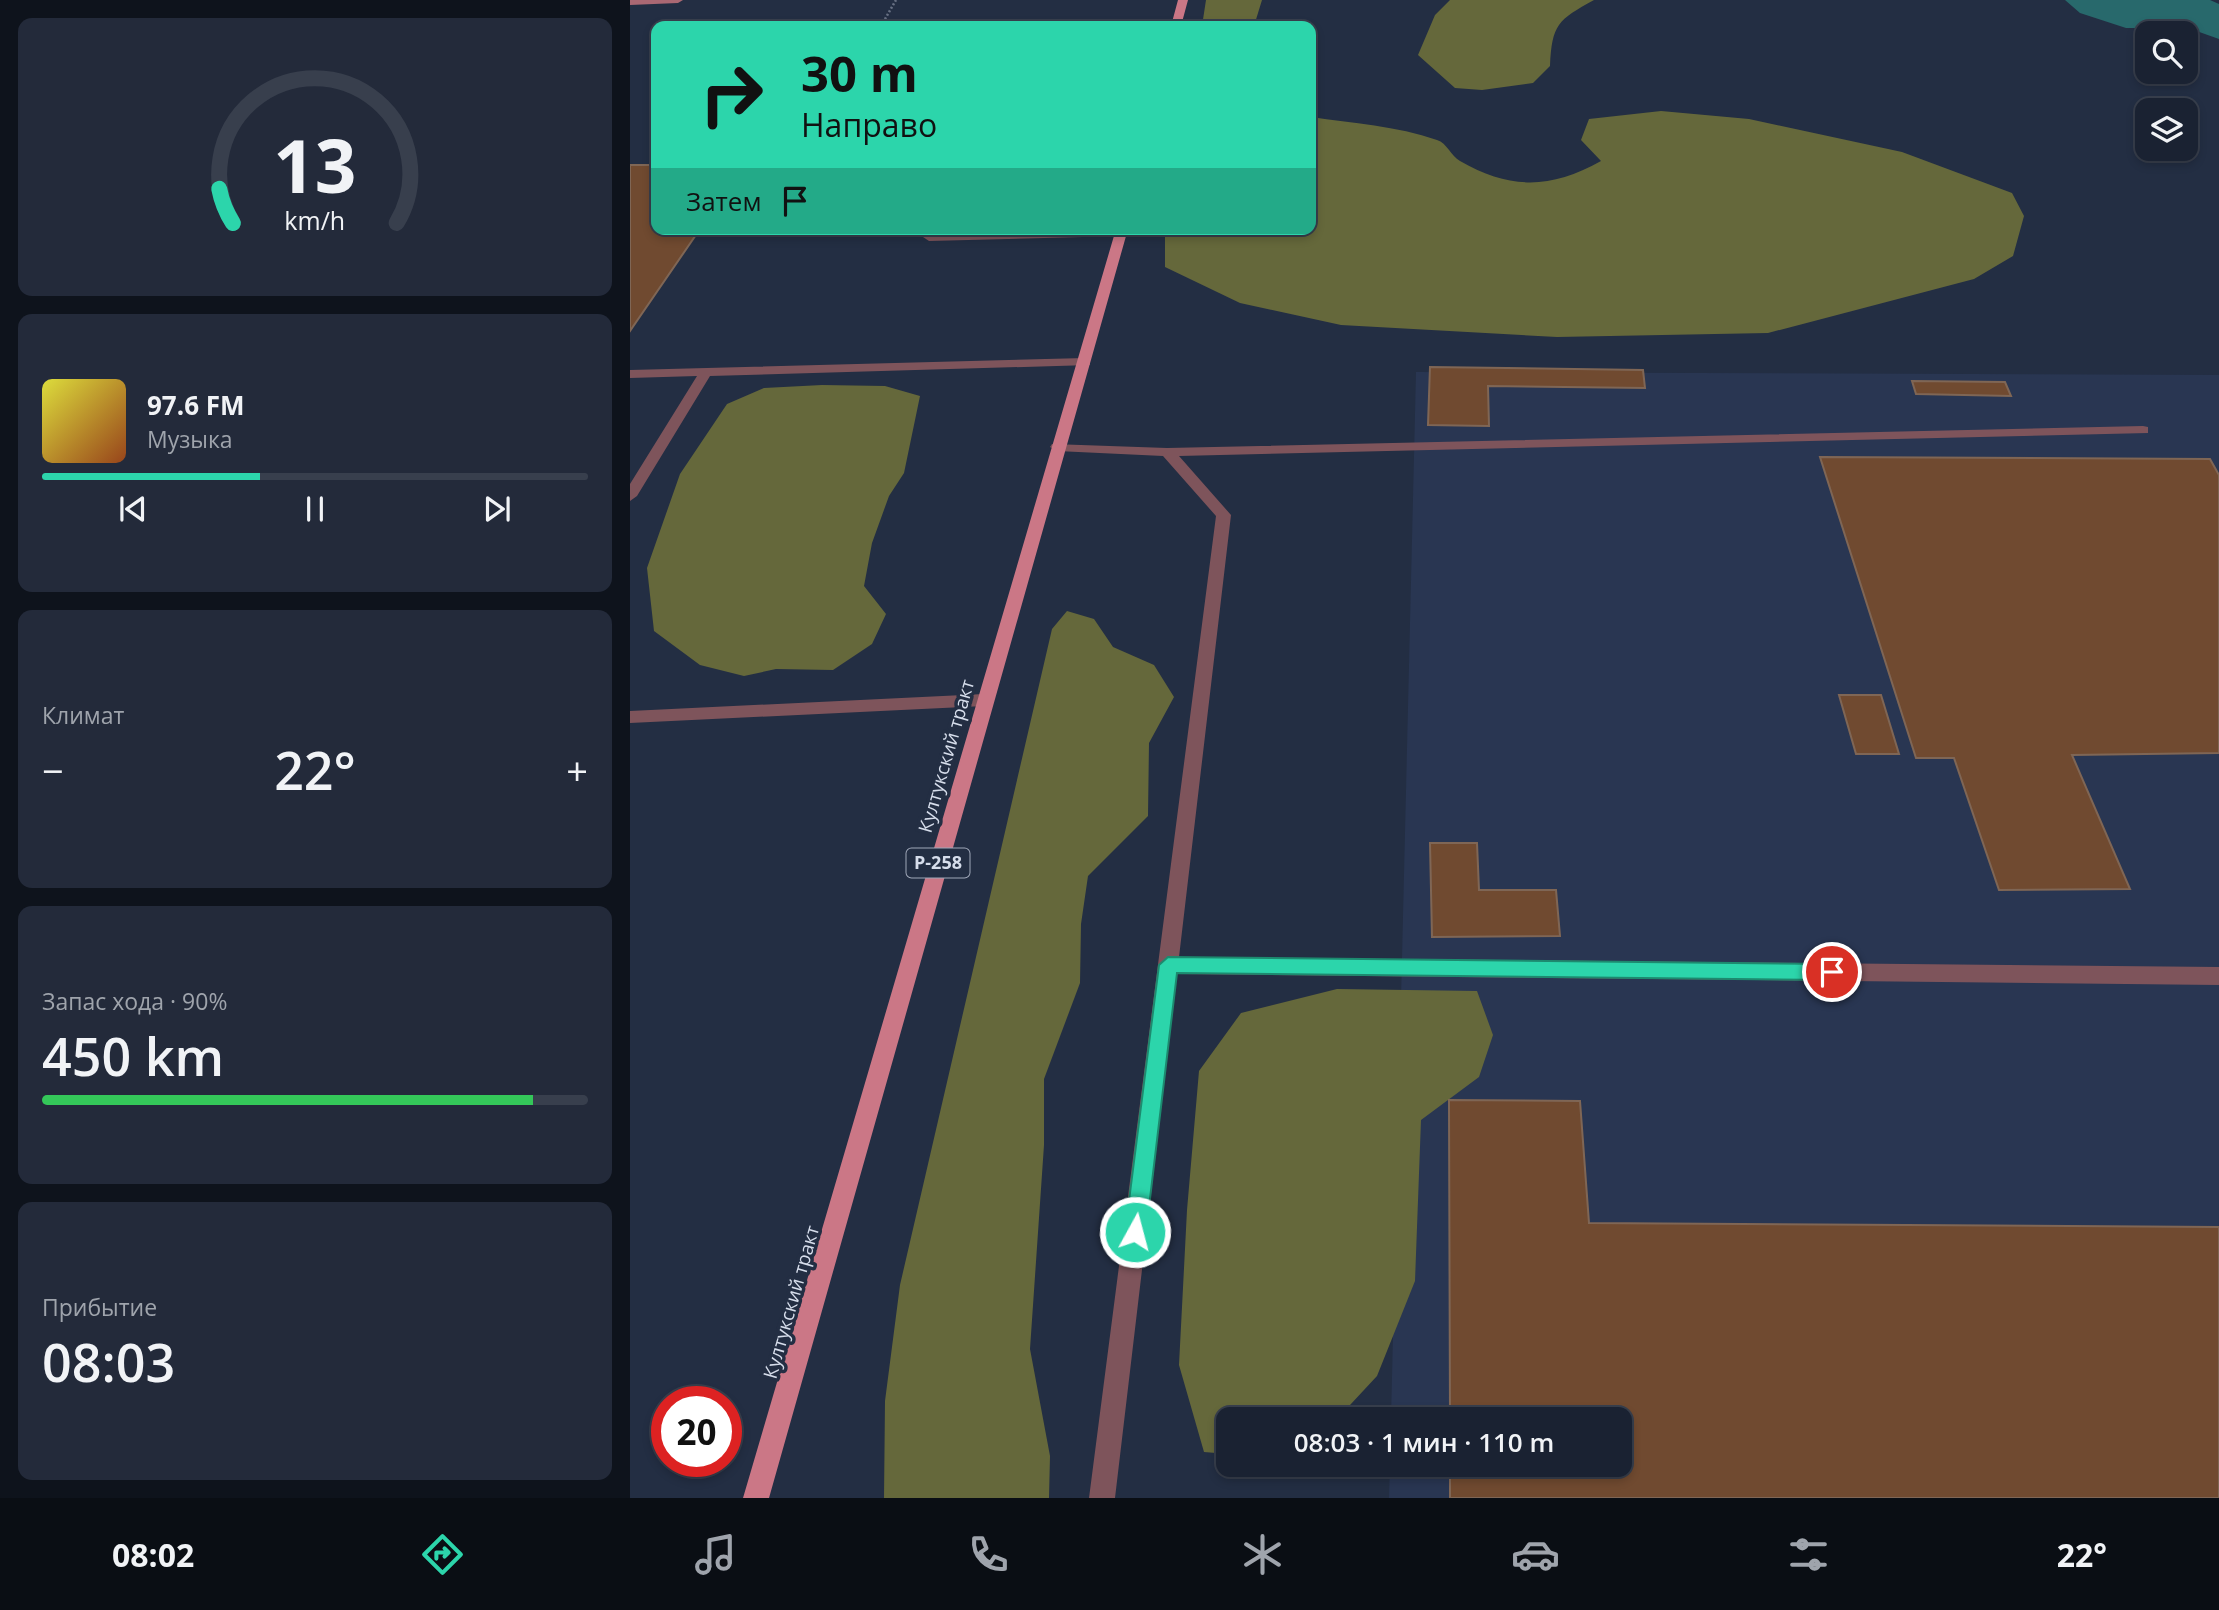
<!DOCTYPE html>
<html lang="ru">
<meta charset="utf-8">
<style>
body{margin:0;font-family:"Open Sans",sans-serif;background:#232a3a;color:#f1f3f6;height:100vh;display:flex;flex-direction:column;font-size:26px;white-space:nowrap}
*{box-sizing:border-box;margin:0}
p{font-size:23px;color:#9fa4ac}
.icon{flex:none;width:38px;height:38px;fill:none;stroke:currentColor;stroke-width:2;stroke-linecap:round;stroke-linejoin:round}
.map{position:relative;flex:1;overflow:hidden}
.details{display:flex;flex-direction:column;gap:18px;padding:18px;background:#0e131c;width:630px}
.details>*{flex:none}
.banner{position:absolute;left:21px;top:21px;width:665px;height:214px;border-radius:14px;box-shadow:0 4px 10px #0003,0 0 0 2px #383f4d;background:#2cd5ab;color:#111;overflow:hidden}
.controls{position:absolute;left:1505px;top:21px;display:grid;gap:14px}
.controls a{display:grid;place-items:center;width:63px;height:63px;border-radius:14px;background:#1a2232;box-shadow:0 4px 10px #0003,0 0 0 2px #383f4d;font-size:35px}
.speed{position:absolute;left:21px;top:1386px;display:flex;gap:14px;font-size:35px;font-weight:700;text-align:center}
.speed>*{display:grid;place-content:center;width:91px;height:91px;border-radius:50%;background:#1a2232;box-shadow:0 4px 10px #0003,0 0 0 2px #383f4d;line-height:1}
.speed .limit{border:10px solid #d22;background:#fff;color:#111}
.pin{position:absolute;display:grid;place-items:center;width:60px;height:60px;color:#fff;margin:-30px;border:4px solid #fff;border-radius:50%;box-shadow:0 2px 7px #0007}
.me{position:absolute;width:77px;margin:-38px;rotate:7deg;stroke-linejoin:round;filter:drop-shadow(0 0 5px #0008)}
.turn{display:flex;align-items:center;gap:24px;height:147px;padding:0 35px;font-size:32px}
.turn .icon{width:91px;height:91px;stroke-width:2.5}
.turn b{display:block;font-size:49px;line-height:60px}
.then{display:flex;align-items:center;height:66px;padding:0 35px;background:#0003;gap:14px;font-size:26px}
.big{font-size:52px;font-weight:600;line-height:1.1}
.details .card{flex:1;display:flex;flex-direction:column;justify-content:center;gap:10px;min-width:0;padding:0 24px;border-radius:14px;background:#232a3a}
.details .dial{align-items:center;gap:0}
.dial svg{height:182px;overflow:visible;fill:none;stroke:#383f4d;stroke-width:7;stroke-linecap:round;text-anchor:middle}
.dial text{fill:#f1f3f6;stroke:none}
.song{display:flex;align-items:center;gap:21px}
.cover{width:84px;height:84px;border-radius:10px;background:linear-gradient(135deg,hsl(60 70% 55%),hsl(20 70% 35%))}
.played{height:7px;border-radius:4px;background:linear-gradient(90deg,#2cd5ab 40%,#383f4d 40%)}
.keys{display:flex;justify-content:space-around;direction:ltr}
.heat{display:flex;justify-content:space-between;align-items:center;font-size:38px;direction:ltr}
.charge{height:10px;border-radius:5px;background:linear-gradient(90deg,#34c759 90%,#383f4d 0)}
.trip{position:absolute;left:586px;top:1407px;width:416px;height:70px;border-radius:14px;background:#1a2232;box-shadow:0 4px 10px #0003,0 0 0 2px #383f4d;font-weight:600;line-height:70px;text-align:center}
.dock{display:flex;height:112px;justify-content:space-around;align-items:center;background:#0a0e14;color:#9fa4ac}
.dock .icon{width:49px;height:49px}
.dock .active{color:#2cd5ab}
.dock b{font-size:32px;color:#f1f3f6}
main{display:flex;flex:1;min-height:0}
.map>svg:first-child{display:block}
</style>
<main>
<section class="details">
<div class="card dial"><svg viewBox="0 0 100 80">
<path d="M14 69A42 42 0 1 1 86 69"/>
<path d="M14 69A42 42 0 0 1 8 54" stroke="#2cd5ab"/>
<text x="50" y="56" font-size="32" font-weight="700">13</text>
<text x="50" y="72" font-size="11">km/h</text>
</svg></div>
<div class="card">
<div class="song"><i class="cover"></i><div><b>97.6 FM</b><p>Музыка</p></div></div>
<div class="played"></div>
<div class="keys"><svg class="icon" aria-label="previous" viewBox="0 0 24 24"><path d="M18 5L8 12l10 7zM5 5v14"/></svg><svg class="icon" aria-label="pause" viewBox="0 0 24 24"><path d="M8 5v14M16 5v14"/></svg><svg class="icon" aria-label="next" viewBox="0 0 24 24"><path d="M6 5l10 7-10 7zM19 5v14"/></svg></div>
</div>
<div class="card"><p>Климат</p>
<div class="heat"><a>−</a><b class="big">22°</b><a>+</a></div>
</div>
<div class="card"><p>Запас хода · 90%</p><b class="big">450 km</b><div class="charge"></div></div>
<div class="card"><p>Прибытие</p><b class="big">08:03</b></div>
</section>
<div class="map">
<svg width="1589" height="1498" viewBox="0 0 1589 1498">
<rect width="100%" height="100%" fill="#232e43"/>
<path fill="#293652" d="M786 372 1589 375V1498H759L760 1465H990V1419H761Z"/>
<path fill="#65683b" d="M576 0H632L624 26H572Z
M820 0H964C928 20 922 24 920 66L903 83 852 90 825 88 788 55 805 15Z
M1031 111 1119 119 1272 152 1382 193 1394 216 1383 256 1344 279 1138 333 927 337 711 325 610 303 535 267V229H681V117C722 123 767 126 807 140 817 143 821 156 830 161 881 190 921 189 971 161L951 140 959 119Z
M192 385 255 386 290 396 274 473 259 496 242 543 234 586 256 614 242 644 203 670 146 669 114 676 70 665 24 631 17 568 50 474 97 404 134 388Z
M437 611 464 619 483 647 524 665 544 697 519 743 518 816 458 876 451 924 450 983 414 1079V1145L400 1349 420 1456 419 1498H254L255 1401 270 1285 422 629Z
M707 989 847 991 863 1035 849 1077 791 1120 785 1281 747 1376 707 1419H598V1454L574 1452 549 1365 557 1210 569 1071 611 1013Z"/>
<path fill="#28696c" d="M1435 0H1580L1589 4V39L1558 28H1496L1450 13Z"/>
<path fill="#704a30" stroke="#7f6655" stroke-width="2" d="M0 165H26V229H70L0 331Z
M800 367 1013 370 1015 388 858 386 859 426 798 425Z
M1282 381 1375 382 1381 396 1286 394Z
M1190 457 1580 459 1589 475V753L1442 755 1500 889 1369 890 1324 758H1286Z
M1209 695H1251L1269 754H1226Z
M800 843H847L849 890H926L930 936 802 937Z
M819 1100 950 1101 959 1223 1589 1227V1498H820V1465H990V1419H820Z"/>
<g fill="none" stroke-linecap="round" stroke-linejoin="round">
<path stroke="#677083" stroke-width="2.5" stroke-dasharray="2 2" stroke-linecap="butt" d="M251 26 266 0"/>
<path fill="#7e545b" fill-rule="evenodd" d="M462 229H494L497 232 491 236 299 241 293 237 299 233Z
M455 358 460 359V365L80 376 7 496 0 501V484L67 376 0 378V370Z
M1513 426 1518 427V433L549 456 601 515 549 957 1589 967V985L547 974 485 1498H459L586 516 533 456 427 451 420 447 422 444 537 448Z
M354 694 362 700 354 706 0 723V711Z"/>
<path fill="#aa6873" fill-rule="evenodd" d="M0 0H53L48 3 0 5Z"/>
<path fill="#cb7786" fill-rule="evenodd" d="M548 0H558L551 26H541Z
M486 229H498L139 1498H113Z"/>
</g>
<path fill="#2cd5ab" stroke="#1d8a6f" stroke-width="2" d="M538 957 1202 964 1209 966 1211 972 1209 977 1202 980 547 973 516 1232 513 1239 505 1242 498 1239 495 1232 529 965Z"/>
<g text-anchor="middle" stroke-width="7" stroke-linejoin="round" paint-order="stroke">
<rect fill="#232e43" stroke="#a0a8b9" stroke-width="2" x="276.5" y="848.5" width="63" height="29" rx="5"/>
<g font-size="18" font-weight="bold" fill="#d6ddeb">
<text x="308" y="869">Р-258</text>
</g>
<g font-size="19" fill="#d6ddeb" stroke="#232e43">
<text transform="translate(316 756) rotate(-74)" y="7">Култукский тракт</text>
<text transform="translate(161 1302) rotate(-74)" y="7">Култукский тракт</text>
</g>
</g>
</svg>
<div class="controls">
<a><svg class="icon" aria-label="search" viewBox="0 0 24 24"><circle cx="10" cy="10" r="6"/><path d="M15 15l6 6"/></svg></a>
<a><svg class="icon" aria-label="layers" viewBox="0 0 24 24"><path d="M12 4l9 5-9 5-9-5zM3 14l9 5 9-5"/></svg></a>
</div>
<div class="speed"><div class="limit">20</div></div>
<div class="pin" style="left:1202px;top:972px;background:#d93025"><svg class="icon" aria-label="arrive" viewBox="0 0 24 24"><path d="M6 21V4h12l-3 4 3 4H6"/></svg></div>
<svg class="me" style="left:505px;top:1232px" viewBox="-20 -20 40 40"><circle r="17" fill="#2cd5ab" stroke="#fff" stroke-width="3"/><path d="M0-11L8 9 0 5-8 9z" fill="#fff"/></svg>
<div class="trip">08:03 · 1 мин · 110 m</div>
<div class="banner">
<div class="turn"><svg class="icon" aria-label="right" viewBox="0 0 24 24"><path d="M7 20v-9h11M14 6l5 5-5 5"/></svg><div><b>30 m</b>Направо</div></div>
<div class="then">Затем<svg class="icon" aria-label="arrive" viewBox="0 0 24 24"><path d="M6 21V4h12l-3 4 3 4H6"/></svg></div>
</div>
</div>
</main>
<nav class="dock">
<b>08:02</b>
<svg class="icon active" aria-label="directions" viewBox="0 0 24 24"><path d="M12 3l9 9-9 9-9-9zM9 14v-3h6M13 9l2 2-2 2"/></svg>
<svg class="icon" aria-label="music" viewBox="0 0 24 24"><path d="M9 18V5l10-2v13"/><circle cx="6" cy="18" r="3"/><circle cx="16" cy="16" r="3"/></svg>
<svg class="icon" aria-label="phone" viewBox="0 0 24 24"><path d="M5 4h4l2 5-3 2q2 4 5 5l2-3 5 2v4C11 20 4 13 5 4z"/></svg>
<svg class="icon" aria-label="climate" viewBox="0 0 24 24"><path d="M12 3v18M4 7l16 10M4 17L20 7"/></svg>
<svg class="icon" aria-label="car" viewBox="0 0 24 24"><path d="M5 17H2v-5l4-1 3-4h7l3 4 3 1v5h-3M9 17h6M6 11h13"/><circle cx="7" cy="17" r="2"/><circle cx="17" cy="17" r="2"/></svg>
<svg class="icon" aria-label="filters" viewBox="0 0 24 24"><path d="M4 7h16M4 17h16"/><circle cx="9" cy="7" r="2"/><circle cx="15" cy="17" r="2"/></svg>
<b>22°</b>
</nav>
